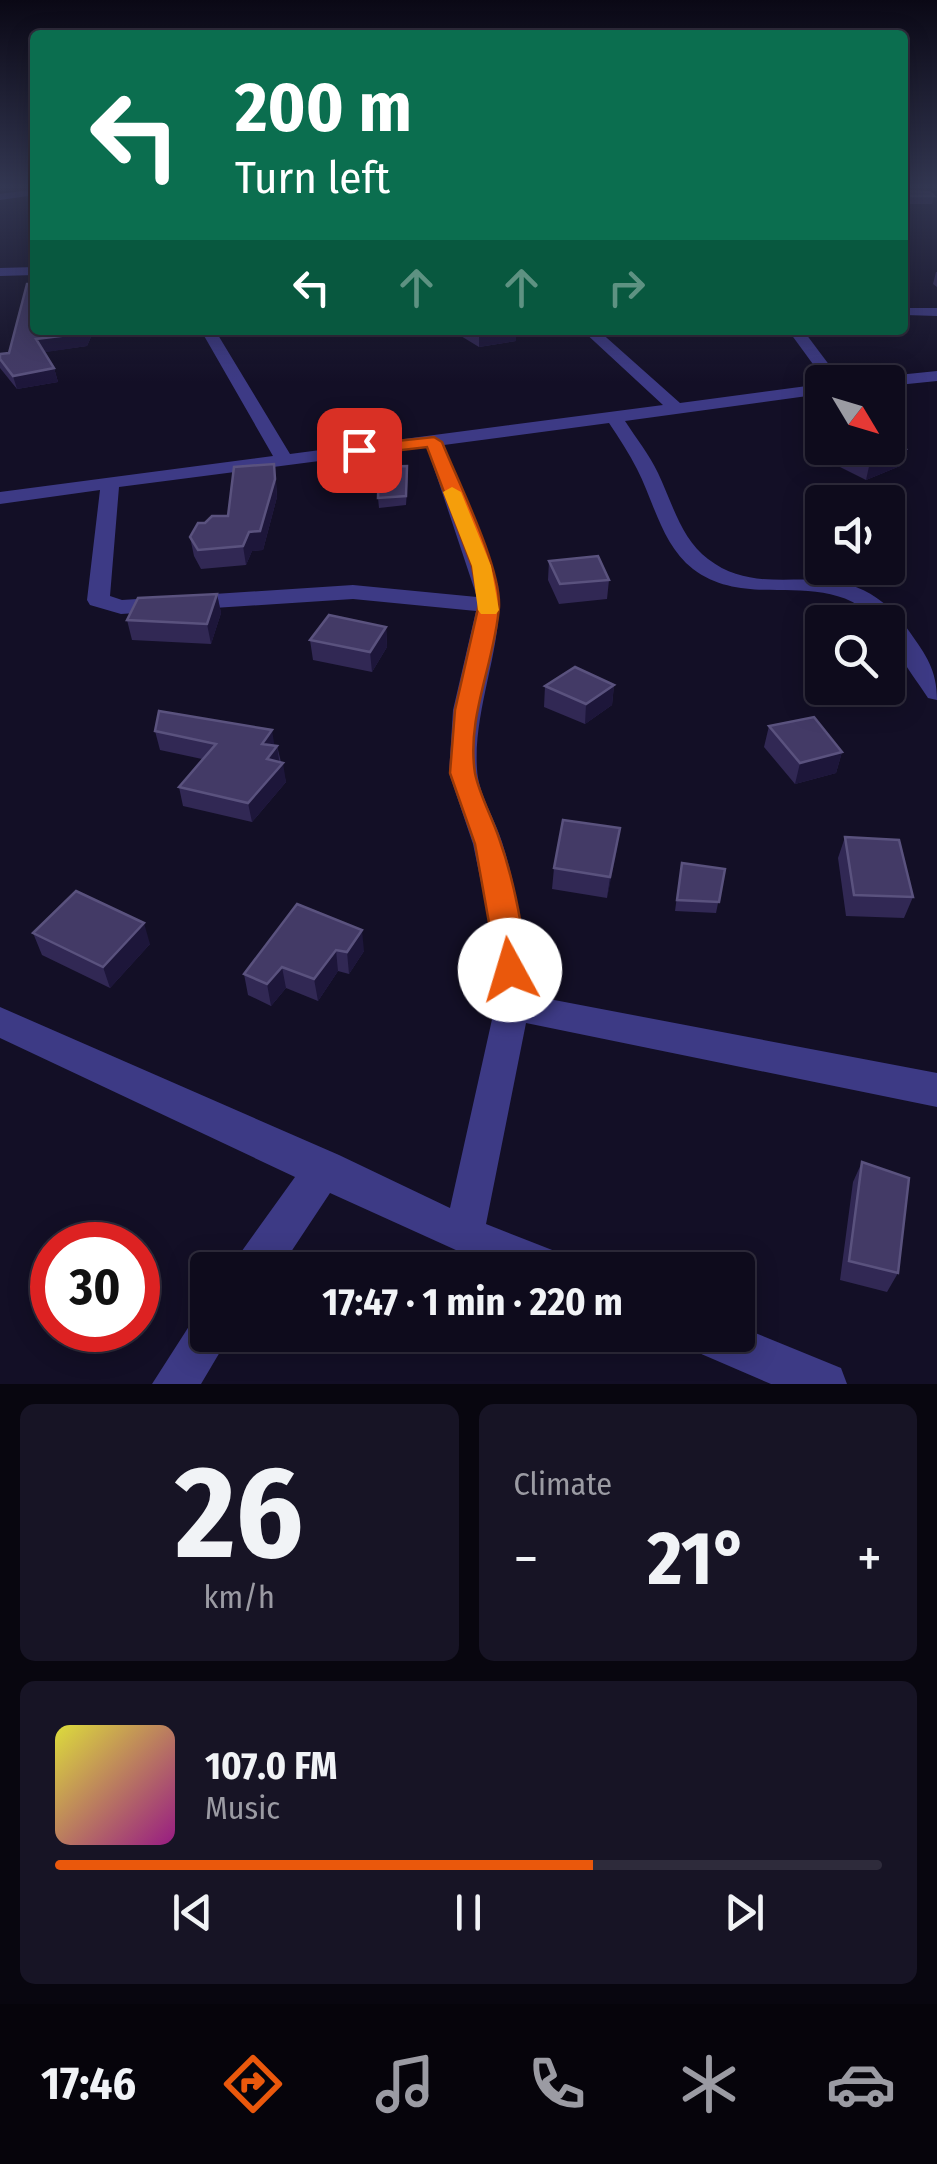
<!DOCTYPE html>
<meta charset="utf-8">
<style>
body{margin:0;font-family:"Fira Sans Condensed",sans-serif;background:#171425;color:#f1f3f6;height:100vh;display:flex;flex-direction:column;font-size:38px;white-space:nowrap}
*{box-sizing:border-box;margin:0}
p{font-size:32px;color:#9b9ba3}
.icon{flex:none;width:55px;height:55px;fill:none;stroke:currentColor;stroke-width:2;stroke-linecap:round;stroke-linejoin:round}
.map{position:relative;height:1384px;overflow:hidden}
.drawer{display:flex;flex-direction:column;gap:20px;padding:20px;background:#08060f;flex:1}
.drawer>*{flex:none}
.top-card{position:absolute;left:30px;top:30px;width:878px;height:305px;border-radius:10px;box-shadow:0 5px 25px #0003,0 0 0 2px #2e2b3b;background:#0b6e4f;color:#fff;overflow:hidden}
.needle{width:65px;rotate:128deg}
.buttons{position:absolute;left:805px;top:365px;display:grid;gap:20px}
.buttons a{display:grid;place-items:center;width:100px;height:100px;border-radius:10px;background:#0e0b1c;box-shadow:0 5px 25px #0003,0 0 0 2px #2e2b3b;font-size:50px}
.speed{position:absolute;left:30px;top:1222px;display:flex;gap:20px;font-size:50px;font-weight:700;text-align:center}
.speed>*{display:grid;place-content:center;width:130px;height:130px;border-radius:50%;background:#0e0b1c;box-shadow:0 5px 25px #0003,0 0 0 2px #2e2b3b;line-height:1}
.speed .limit{border:15px solid #d22;background:#fff;color:#111}
.pin{position:absolute;display:grid;place-items:center;width:85px;height:85px;color:#fff;margin:-42px;border-radius:20px;box-shadow:0 5px 15px #0006}
.me{position:absolute;width:110px;margin:-55px;rotate:354deg;stroke-linejoin:round;filter:drop-shadow(0 0 8px #0008)}
.turn{display:flex;align-items:center;gap:35px;height:210px;padding:0 40px;font-size:45px}
.turn .icon{width:130px;height:130px;stroke-width:2.5}
.turn b{display:block;font-size:70px;line-height:85px}
.lanes{display:flex;align-items:center;height:95px;padding:0 40px;background:#0003;justify-content:center;gap:50px;direction:ltr}
.lanes .off{opacity:.35}
.big{font-size:75px;font-weight:700;line-height:1.1}
.drawer .tile{flex:1;display:flex;flex-direction:column;justify-content:center;gap:15px;min-width:0;padding:0 35px;border-radius:15px;background:#171425}
.drawer .dial{align-items:center;gap:0}
.dial b{font-size:130px;line-height:1}
.song{display:flex;align-items:center;gap:30px}
.cover{width:120px;height:120px;border-radius:15px;background:linear-gradient(135deg,hsl(60 70% 55%),hsl(310 70% 35%))}
.played{height:10px;border-radius:5px;background:linear-gradient(90deg,#ea580c 65%,#2e2b3b 65%)}
.keys{display:flex;justify-content:space-around;direction:ltr}
.heat{display:flex;justify-content:space-between;align-items:center;font-size:55px;direction:ltr}
.drawer .tiles{flex:1;display:grid;gap:20px;grid-template-columns:1fr 1fr}
.tile:last-child{grid-column:span 2}
.trip{position:absolute;left:190px;top:1252px;width:565px;height:100px;border-radius:10px;background:#0e0b1c;box-shadow:0 5px 25px #0003,0 0 0 2px #2e2b3b;font-weight:700;line-height:100px;text-align:center}
.tab-bar{display:flex;height:160px;justify-content:space-around;align-items:center;background:#06040b;color:#9b9ba3}
.tab-bar .icon{width:70px;height:70px}
.tab-bar .selected{color:#ea580c}
.tab-bar b{font-size:45px;color:#f1f3f6}
.map>svg:first-child{display:block}
</style>
<div class="map">
<svg width="937" height="1384" viewBox="0 0 937 1384">
<rect width="100%" height="100%" fill="#130f26"/>
<g fill="none" stroke-linecap="round" stroke-linejoin="round">
<path fill="#3d3a85" fill-rule="evenodd" d="M35 189V195L0 200V194Z
M35 267V275L0 276V268Z
M910 308H937V316L905 315 903 312Z
M206 330H223L218 335 290 454 663 405 582 330H598L680 403 822 384V394L625 421C636 438 649 454 658 473 672 502 681 539 708 559 773 609 844 540 909 631 926 655 937 670 937 700L928 698C915 677 888 646 888 622H879C825 564 751 613 693 569 662 545 654 502 637 469 629 453 619 438 609 423L444 445 498 585C505 644 473 706 477 769 478 793 495 819 502 842 518 892 525 943 528 995L937 1073V1107L526 1023 486 1224 565 1255 571 1270H500L330 1193 279 1270H233L239 1255 295 1177 0 1038V1007L339 1155 450 1208 495 1006 492 935 473 844 449 773 453 710 476 611 353 599 121 614 90 605 87 600 100 490 0 504V492L273 456 203 334ZM427 447 477 597 353 585 122 600 110 596 119 487Z
M788 330H803L842 382H826Z
M937 371V381L888 386V382H870L878 377Z
M208 1313V1335H230L201 1384H152L193 1320Z
M738 1326 841 1368 847 1384H771L692 1350 685 1335H738Z"/>
</g>
<path fill="#312854" d="M902 191 934 196 932 204H902Z
M936 272H937V287L933 284Z
M35 330H94L87 346 44 352 54 368 58 382 17 389 0 368V354L9 353Z
M451 330H516V341L479 347Z
M822 446 888 448 900 466 866 480 820 457Z
M408 475 406 505 379 508 378 498Z
M276 482 277 497 263 550 252 551 246 565 201 569 194 556 190 537 205 523 228 516Z
M549 561 609 580 607 599 559 604 548 580Z
M217 594 221 613 211 644 132 640 127 620Z
M386 627 387 647 372 672 313 660 310 640Z
M614 685 612 705 585 724 544 707 545 686Z
M769 726 842 752 836 773 795 784 764 747Z
M155 731 277 746 286 782 252 822 183 806 179 787 202 759 160 750Z
M620 828 607 898 552 889 554 868Z
M845 837 913 897 904 918 846 916 838 858Z
M725 869 716 913 675 911 680 874Z
M297 904 364 951 349 974 338 971 318 1001 286 988 271 1006 248 995 244 974Z
M33 933 150 944 110 988 42 955Z
M862 1162 898 1273 887 1292 840 1280 853 1182Z"/>
<path fill="#1d163a" d="M85 330H94L87 346 40 353 36 339Z
M500 330H516V341L479 347V333Z
M54 368 58 382 17 389 13 376Z
M905 449 900 466 866 480 870 462Z
M274 464 277 497 263 550 252 551 246 565 243 546Z
M217 594 221 613 211 644 207 624Z
M386 627 387 647 372 672 370 652Z
M614 685 612 705 585 724 586 704Z
M272 730 275 749 277 746 280 766 283 763 286 782 252 822 248 803 262 744Z
M842 752 836 773 795 784 800 763Z
M620 828 617 850 607 898 610 877Z
M144 923 150 944 110 988 103 967Z
M362 930 364 951 349 974 347 952Z
M336 950 338 971 318 1001 314 979Z
M282 967 286 988 271 1006 267 984Z"/>
<path fill="#433a66" stroke="#5a527e" stroke-width="2.5" d="M902 191 930 192 934 196H902Z
M27 284H35V330H85L84 333 36 339 54 368 13 376 0 359V354L9 353Z
M474 330H500L479 333Z
M888 441 905 449 870 462 841 448H888Z
M274 464 275 479 260 531 249 532 243 546 198 550 190 537 198 523H205L212 516H228L234 467Z
M407 466 406 496 378 498 379 467Z
M598 556 609 580 560 584 549 561Z
M217 594 207 624 127 620 138 598Z
M329 615 386 627 370 652 310 640Z
M575 667 614 685 586 704 545 686Z
M159 711 272 730 262 744 277 746 267 759 283 763 248 803 179 787 216 744 155 731Z
M814 717 842 752 800 763 769 726Z
M563 820 620 828 610 877 554 868Z
M845 837 899 840 913 897 854 895Z
M682 863 725 869 719 902 677 900Z
M76 891 144 923 103 967 33 933Z
M297 904 362 930 347 952 336 950 314 979 282 967 267 984 244 974Z
M862 1162 909 1178 898 1273 849 1261Z"/>
<linearGradient id="sky" x2="0" y2="1"><stop stop-color="#0a0815"/><stop offset="0.49" stop-color="#333752"/><stop offset="1" stop-color="#333752" stop-opacity="0"/></linearGradient>
<rect width="937" height="382" fill="url(#sky)"/>
<path fill="#ea580c" stroke="#983908" stroke-width="2.5" d="M434 437 442 442C458 482 501 567 499 607 495 662 466 717 475 773 479 794 492 817 499 838 509 866 533 953 520 979L510 982 499 979 475 844 450 773 455 710 479 604 472 566 427 447 359 455 351 450 359 445Z"/>
<path fill="#f59e0b" d="M452 487 461 492 491 566 499 610 496 614H481L478 610 472 566 443 492Z"/>
</svg>
<div class="buttons">
<a><svg class="needle" viewBox="-14 -14 28 28"><path d="M0-13l5 13h-10z" fill="#e53935"/><path d="M0 13l5-13h-10z" fill="#9b9ba3"/></svg></a>
<a><svg class="icon" aria-label="sound" viewBox="0 0 24 24"><path d="M4 9h4l5-4v14l-5-4H4zM17 9q2 3 0 6"/></svg></a>
<a><svg class="icon" aria-label="search" viewBox="0 0 24 24"><circle cx="10" cy="10" r="6"/><path d="M15 15l6 6"/></svg></a>
</div>
<div class="speed"><div class="limit">30</div></div>
<div class="pin" style="left:359px;top:450px;background:#d93025"><svg class="icon" aria-label="arrive" viewBox="0 0 24 24"><path d="M6 21V4h12l-3 4 3 4H6"/></svg></div>
<svg class="me" style="left:510px;top:970px" viewBox="-20 -20 40 40"><circle r="19" fill="#fff"/><path d="M0-13L10 11 0 6-10 11z" fill="#ea580c"/></svg>
<div class="trip">17:47 · 1 min · 220 m</div>
<div class="top-card">
<div class="turn"><svg class="icon" aria-label="left" viewBox="0 0 24 24"><path d="M17 20v-9H6M10 6l-5 5 5 5"/></svg><div><b>200 m</b>Turn left</div></div>
<div class="lanes"><svg class="icon" aria-label="left" viewBox="0 0 24 24"><path d="M17 20v-9H6M10 6l-5 5 5 5"/></svg><svg class="icon off" aria-label="ahead" viewBox="0 0 24 24"><path d="M12 20V5M6 11l6-6 6 6"/></svg><svg class="icon off" aria-label="ahead" viewBox="0 0 24 24"><path d="M12 20V5M6 11l6-6 6 6"/></svg><svg class="icon off" aria-label="right" viewBox="0 0 24 24"><path d="M7 20v-9h11M14 6l5 5-5 5"/></svg></div>
</div>
</div>
<section class="drawer">
<div class="tiles">
<div class="tile dial"><b>26</b><p>km/h</p></div>
<div class="tile"><p>Climate</p>
<div class="heat"><a>−</a><b class="big">21°</b><a>+</a></div>
</div>
<div class="tile">
<div class="song"><i class="cover"></i><div><b>107.0 FM</b><p>Music</p></div></div>
<div class="played"></div>
<div class="keys"><svg class="icon" aria-label="previous" viewBox="0 0 24 24"><path d="M18 5L8 12l10 7zM5 5v14"/></svg><svg class="icon" aria-label="pause" viewBox="0 0 24 24"><path d="M8 5v14M16 5v14"/></svg><svg class="icon" aria-label="next" viewBox="0 0 24 24"><path d="M6 5l10 7-10 7zM19 5v14"/></svg></div>
</div>
</div>
</section>
<nav class="tab-bar">
<b>17:46</b>
<svg class="icon selected" aria-label="directions" viewBox="0 0 24 24"><path d="M12 3l9 9-9 9-9-9zM9 14v-3h6M13 9l2 2-2 2"/></svg>
<svg class="icon" aria-label="music" viewBox="0 0 24 24"><path d="M9 18V5l10-2v13"/><circle cx="6" cy="18" r="3"/><circle cx="16" cy="16" r="3"/></svg>
<svg class="icon" aria-label="phone" viewBox="0 0 24 24"><path d="M5 4h4l2 5-3 2q2 4 5 5l2-3 5 2v4C11 20 4 13 5 4z"/></svg>
<svg class="icon" aria-label="climate" viewBox="0 0 24 24"><path d="M12 3v18M4 7l16 10M4 17L20 7"/></svg>
<svg class="icon" aria-label="car" viewBox="0 0 24 24"><path d="M5 17H2v-5l4-1 3-4h7l3 4 3 1v5h-3M9 17h6M6 11h13"/><circle cx="7" cy="17" r="2"/><circle cx="17" cy="17" r="2"/></svg>
</nav>
